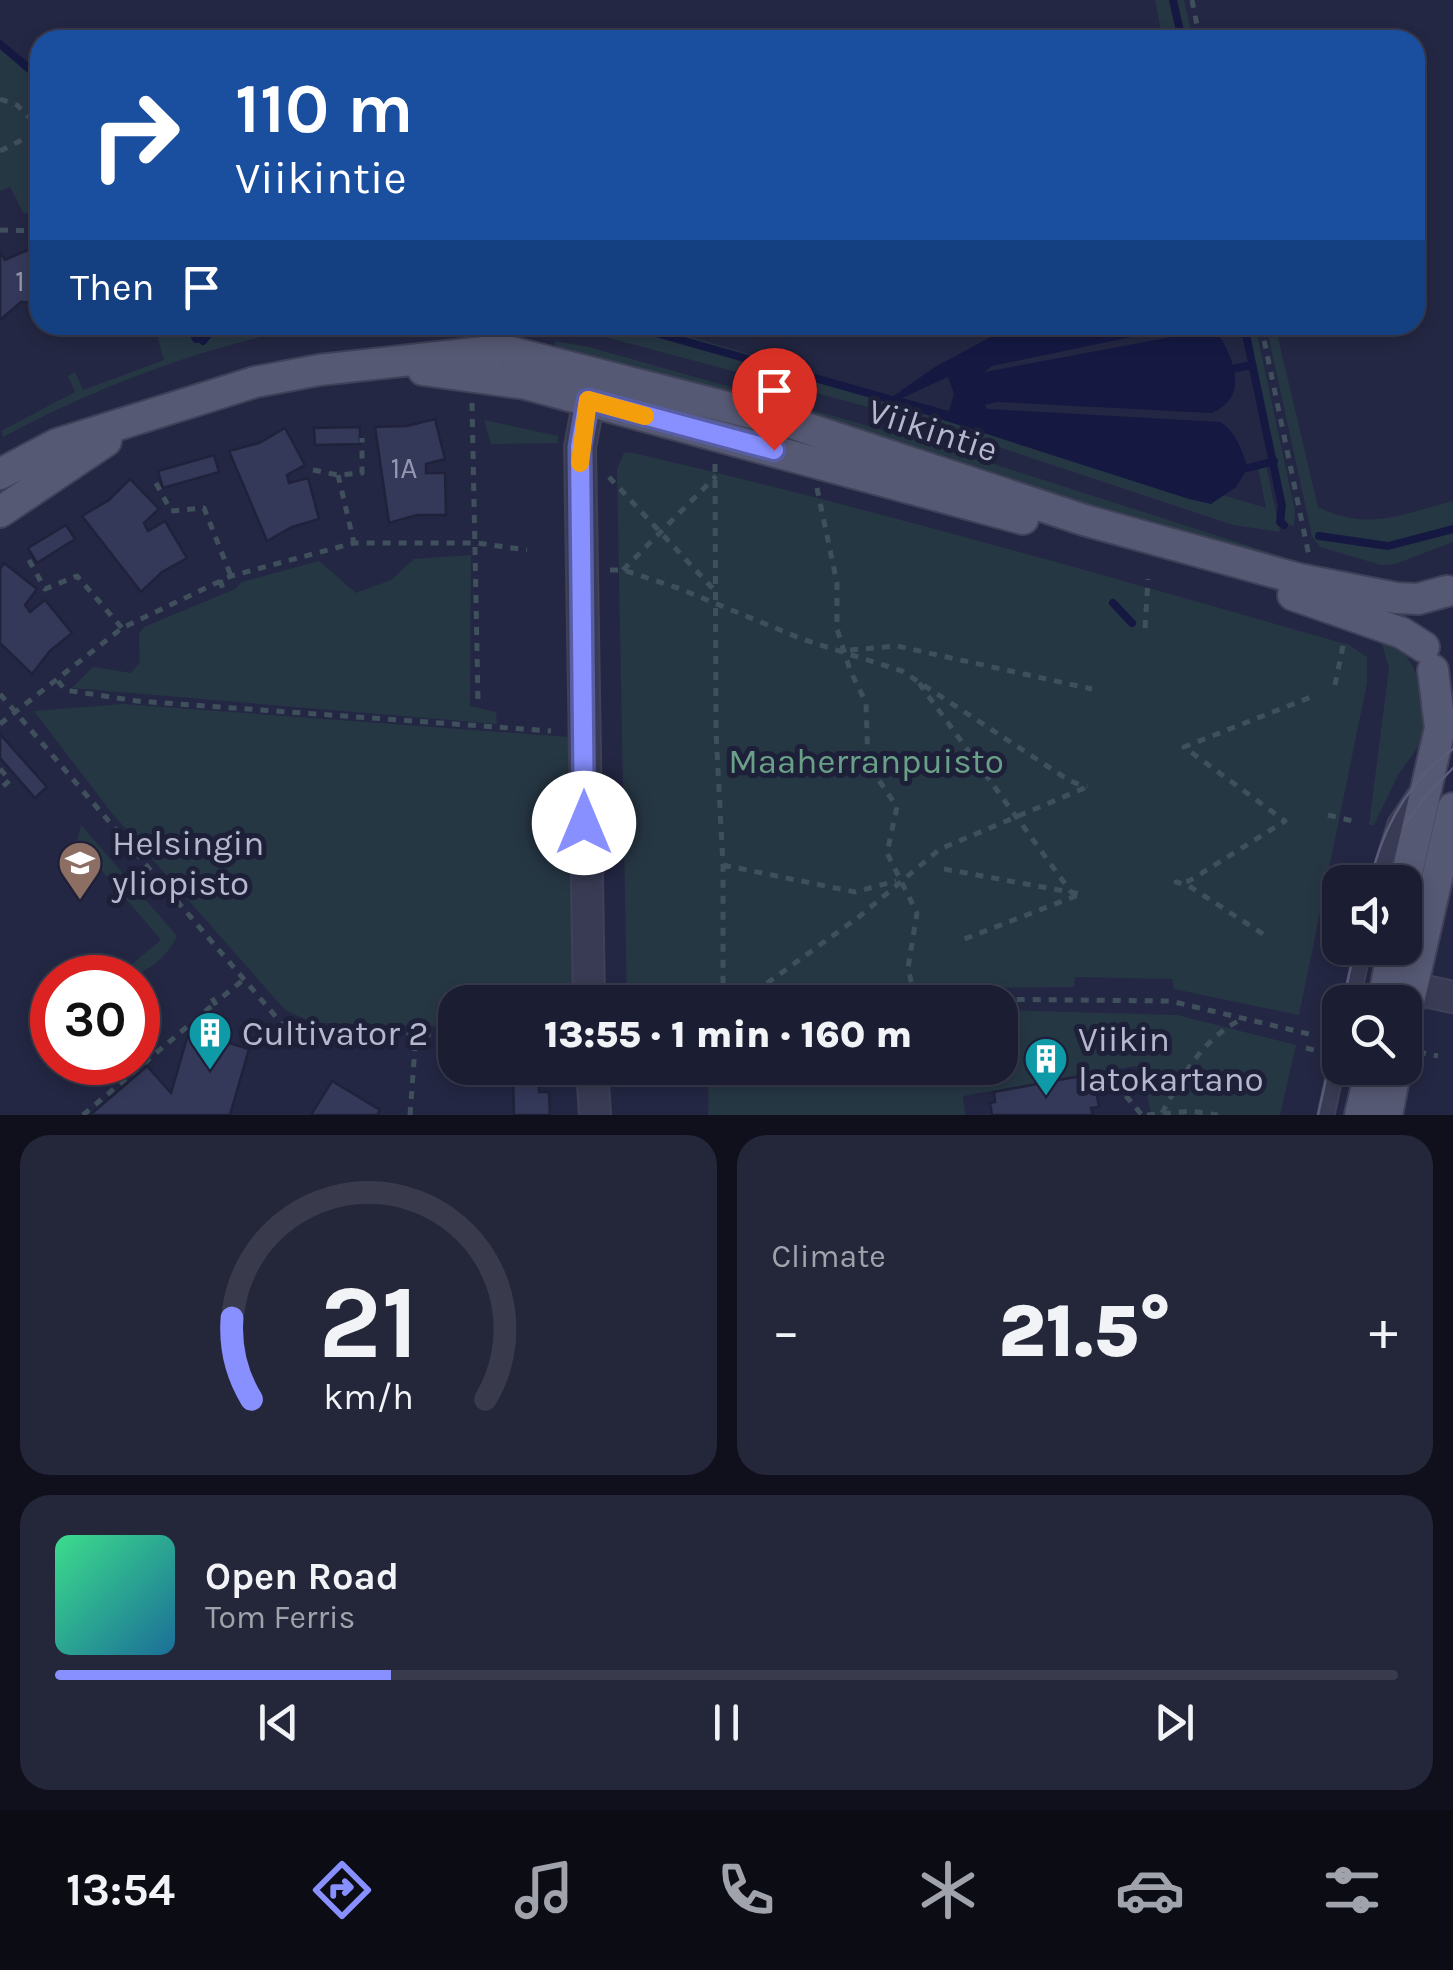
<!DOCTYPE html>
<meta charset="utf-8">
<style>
body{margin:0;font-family:Karla,sans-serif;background:#24263a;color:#f1f3f6;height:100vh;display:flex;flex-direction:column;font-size:38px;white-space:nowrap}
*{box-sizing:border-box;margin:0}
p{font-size:32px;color:#a0a2ac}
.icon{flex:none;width:55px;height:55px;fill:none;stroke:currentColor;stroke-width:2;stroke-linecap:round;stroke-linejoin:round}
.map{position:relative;height:1115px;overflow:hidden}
.details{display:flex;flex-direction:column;gap:20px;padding:20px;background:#0f101c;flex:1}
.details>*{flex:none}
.banner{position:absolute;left:30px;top:30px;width:1395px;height:305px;border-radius:30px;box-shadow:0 5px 15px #0003,0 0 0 2px #393b4d;background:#1a4fa0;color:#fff;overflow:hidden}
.buttons{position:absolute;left:1322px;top:865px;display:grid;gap:20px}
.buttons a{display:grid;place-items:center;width:100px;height:100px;border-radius:20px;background:#1b1d32;box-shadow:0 5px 15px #0003,0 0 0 2px #393b4d;font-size:50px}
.speed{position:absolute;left:30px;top:955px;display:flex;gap:20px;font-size:50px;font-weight:700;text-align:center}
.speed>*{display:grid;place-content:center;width:130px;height:130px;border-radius:50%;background:#1b1d32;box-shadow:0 5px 15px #0003,0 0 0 2px #393b4d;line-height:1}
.speed .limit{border:15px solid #d22;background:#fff;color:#111}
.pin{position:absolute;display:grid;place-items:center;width:85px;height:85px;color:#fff;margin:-102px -42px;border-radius:50% 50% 50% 0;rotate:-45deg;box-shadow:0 0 10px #0007}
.pin .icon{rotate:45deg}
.me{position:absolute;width:110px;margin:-55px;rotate:0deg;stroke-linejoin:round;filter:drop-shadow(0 0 8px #0008)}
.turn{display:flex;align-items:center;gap:35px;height:210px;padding:0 40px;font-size:45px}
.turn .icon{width:130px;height:130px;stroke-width:2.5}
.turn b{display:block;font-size:70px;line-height:85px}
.then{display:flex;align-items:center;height:95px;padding:0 40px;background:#0003;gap:20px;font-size:38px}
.big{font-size:75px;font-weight:800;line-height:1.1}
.details .card{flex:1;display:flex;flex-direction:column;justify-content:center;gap:15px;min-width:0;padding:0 35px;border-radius:30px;background:#24263a}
.details .dial{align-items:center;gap:0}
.dial svg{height:260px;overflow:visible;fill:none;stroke:#393b4d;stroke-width:7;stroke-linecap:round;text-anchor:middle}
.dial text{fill:#f1f3f6;stroke:none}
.song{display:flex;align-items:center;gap:30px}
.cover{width:120px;height:120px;border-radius:15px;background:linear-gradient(135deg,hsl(150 70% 55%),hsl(200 70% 35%))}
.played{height:10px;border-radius:5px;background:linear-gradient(90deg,#8890ff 25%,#393b4d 25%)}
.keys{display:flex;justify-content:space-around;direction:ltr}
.heat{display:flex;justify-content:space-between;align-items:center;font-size:55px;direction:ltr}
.details .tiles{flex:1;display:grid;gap:20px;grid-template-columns:1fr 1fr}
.card:last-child{grid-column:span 2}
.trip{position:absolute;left:438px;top:985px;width:580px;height:100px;border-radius:30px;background:#1b1d32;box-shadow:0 5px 15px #0003,0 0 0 2px #393b4d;font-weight:800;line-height:100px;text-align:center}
.tabs{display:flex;height:160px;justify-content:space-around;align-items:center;background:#0b0c14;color:#a0a2ac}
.tabs .icon{width:70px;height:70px}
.tabs .selected{color:#8890ff}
.tabs b{font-size:45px;color:#f1f3f6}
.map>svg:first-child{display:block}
</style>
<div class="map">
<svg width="1453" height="1115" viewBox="0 0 1453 1115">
<rect width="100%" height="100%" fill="#242743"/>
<path fill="#263744" d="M1155 0H1184L1193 40H1163Z
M0 44 40 78V206L24 214 10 187 0 191Z
M154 325H317C207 345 102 384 3 437L1 431 75 392 68 376 75 372 83 390 164 360Z
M560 325H651L1266 508 1258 467 1266 465 1280 532 1233 525 917 420Z
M1247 325H1255L1295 511 1294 526 1285 524V507Z
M1266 325H1275L1318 507C1368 532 1402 514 1453 501V542L1395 564 1381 565 1320 547 1312 536Z
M555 341 589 347 918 440 1306 564 1305 569 554 349Z
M484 420 558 436V443L491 444Z
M629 452C871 508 1110 577 1349 645L1367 657V683L1299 1015 1174 989 1172 979 1075 977 1074 987 968 988 880 1002H627L617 469 624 453Z
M471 555 470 706 496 712 497 724 72 688 93 667 131 673 140 662 139 634 144 627 235 589 242 582 319 561 356 593 391 580 414 559Z
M1380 637C1421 654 1422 693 1428 733L1398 775 1374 825H1369L1389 668Z
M123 704 568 737 573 1002H455V1027L314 1023 285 1010 111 812 34 711Z
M81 825 177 936C166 959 143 978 117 977L161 940 77 841Z
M1000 1010 1177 1015 1296 1045 1280 1115H1151L1142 1065 963 1096 965 1115H708L709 1068H1000Z"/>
<path fill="#151942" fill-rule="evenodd" d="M1013 325H1189L992 366 984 372 1209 330 1217 332C1234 359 1250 396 1212 413L997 402 985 405 987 409 1220 422C1236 431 1242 451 1248 468L1236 487 1211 504 1189 499 890 403 889 399 935 367ZM948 377 954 394 949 411 902 398Z"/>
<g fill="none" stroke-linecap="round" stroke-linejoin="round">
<path stroke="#151942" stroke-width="8" d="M1173 0 1182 40
M0 44 40 78
M190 325 196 339 204 338
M628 325 889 399
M1244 325 1282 506 1280 522 1284 525
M203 341 209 333 240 325
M1236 368 1252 365
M1248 468 1274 461
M1319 536 1388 546 1453 529
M1113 603 1132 623"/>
</g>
<path fill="#353959" stroke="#1f223a" stroke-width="2.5" d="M37 246H40V303L21 302 0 320V252L5 260Z
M435 419 445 459 426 464V473H445L446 515H417L389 523 375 427 407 426Z
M360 427V444L315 445 314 428Z
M285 428 305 465 287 475 289 483 308 478 319 519 292 527 267 541 229 451 259 443Z
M214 455 219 472 163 488 158 471Z
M130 479 159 509 144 523 148 531 165 521 187 558 162 572 141 592 82 516 109 500Z
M66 525 75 539 37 563 28 548Z
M4 563 37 589 25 605 30 612 45 600 72 633 50 651 32 674 0 643V569Z
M0 734 47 787 35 798 0 758Z
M189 1031 249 1049 230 1115H90L147 1066 171 1093Z
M538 1074 539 1092H549L550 1115H514L513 1076Z
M1086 1075 1087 1082 1094 1080 1096 1089 1099 1107 1091 1108 1093 1115H992L990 1103 995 1102 994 1092Z
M332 1081 380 1110 377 1115H311Z"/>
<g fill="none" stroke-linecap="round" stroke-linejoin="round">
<defs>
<path id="lane" d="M1378 882 1396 823 1417 792
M1351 1002 1363 948
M1326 1115 1340 1050"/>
<path id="street" d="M1387 983 1453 997
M589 1002 580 447 593 379
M592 1068 595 1115"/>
<path id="primary" d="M423 370 526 384 1023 519
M0 474 57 444 255 382 319 370 503 350 794 424 1084 520 1299 579 1396 598 1418 599 1447 591
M0 512 106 441
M1293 595 1402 633 1424 647
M1405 882 1440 728 1433 670
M1383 1002 1393 948
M1405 1019 1453 808
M1360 1115 1371 1068
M1387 1115 1396 1068"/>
</defs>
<use href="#lane" stroke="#3f4159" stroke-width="19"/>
<use href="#street" stroke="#3f4159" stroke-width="34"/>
<use href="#primary" stroke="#3f4159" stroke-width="34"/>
<path stroke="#3f505c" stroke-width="5" stroke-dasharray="8 8" stroke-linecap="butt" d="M1192 0 1200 40
M0 99 17 105 40 128
M0 151 40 131
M0 230 40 231
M1261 325 1309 556
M472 403 478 700
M715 464 716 732 723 865V1002
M313 470 338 475 362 473V438
M338 475 354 543
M609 477 716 592
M156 483 171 511 204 508 231 576
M817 488 837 583V629L850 670 866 703 868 764 897 807 887 853 917 913 908 968 916 1002
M29 560 45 589 77 576 122 628
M610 570H623L678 588 802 639 902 671 1070 781 1087 787
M623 570 716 476
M220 580 224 592
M1145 628 1148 579
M850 650 897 646 1092 689
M58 681 65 690 137 701 551 731
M919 683 1071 892
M1335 685 1344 641
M0 694 283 1025 306 1031 455 1035
M0 724 122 628 231 576 354 543H477L527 550
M0 769 10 780 0 789
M1328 815 1357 822
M723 865 855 892 896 881
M944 869 1081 894 959 941
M1263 934 1189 886 1176 882 1189 881 1285 821 1184 747 1311 697
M212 998 215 1003 243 980
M741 1002 860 916 940 849 1087 787
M953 1002 971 999 1170 1001 1309 1034
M449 1035 450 1076
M1306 1048 1322 1052
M1418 1052 1438 1056
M1096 1089C1121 1083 1127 1098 1142 1115
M1162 1113C1182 1077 1200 1042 1238 1021
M83 1115 215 1003
M410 1115 416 1034
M1147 1115 1192 1111 1218 1115"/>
<use href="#lane" stroke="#383b53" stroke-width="15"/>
<use href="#street" stroke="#383b53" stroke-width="30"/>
<use href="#primary" stroke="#565973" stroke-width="30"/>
<path stroke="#5a5d7a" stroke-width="2.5" d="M1404 826 1424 798 1453 768
M1370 882C1382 829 1407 782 1453 749
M1343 1002 1355 948
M1318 1115 1340 1016"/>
</g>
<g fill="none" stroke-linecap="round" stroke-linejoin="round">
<defs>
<path id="route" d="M584 823 580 447 588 400 774 450"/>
</defs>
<use href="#route" stroke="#585ea6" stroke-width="25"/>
<use href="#route" stroke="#8890ff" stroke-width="18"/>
<path stroke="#f59e0b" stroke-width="18" d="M580 463 588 400 645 416"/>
</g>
<defs>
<symbol id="university-pin" viewBox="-11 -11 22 30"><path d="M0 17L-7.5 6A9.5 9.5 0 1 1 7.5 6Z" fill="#8d6e63" stroke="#1d2038"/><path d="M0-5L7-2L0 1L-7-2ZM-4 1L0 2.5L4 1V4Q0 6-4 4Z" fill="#fff"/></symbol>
<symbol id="building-pin" viewBox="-11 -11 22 30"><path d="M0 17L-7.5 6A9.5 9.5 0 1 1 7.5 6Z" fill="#0f9aa8" stroke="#1d2038"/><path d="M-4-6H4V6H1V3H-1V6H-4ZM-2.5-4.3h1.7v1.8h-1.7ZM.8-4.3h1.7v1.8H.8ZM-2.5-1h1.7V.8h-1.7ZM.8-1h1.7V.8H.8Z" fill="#fff"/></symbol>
</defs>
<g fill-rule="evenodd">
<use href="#university-pin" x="55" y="838" width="50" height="68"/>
<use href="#building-pin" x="185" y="1008" width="50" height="68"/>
<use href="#building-pin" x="1021" y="1034" width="50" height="68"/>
</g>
<g text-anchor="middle" stroke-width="10" stroke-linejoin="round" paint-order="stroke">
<g font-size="30" fill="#9396ae">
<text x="20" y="291">1</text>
<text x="404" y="478">1A</text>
</g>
<g font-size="35" fill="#b5b7cd" stroke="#1d2038">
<text transform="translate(933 430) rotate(18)" y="12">Viikintie</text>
</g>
<g font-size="35" fill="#6aa087" stroke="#1d2038">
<text x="866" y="773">Maaherranpuisto</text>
</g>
<g font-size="35" fill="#b5b7cd" stroke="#1d2038" text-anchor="start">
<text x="112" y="855">Helsingin<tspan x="112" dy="40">yliopisto</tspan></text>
<text x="242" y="1045">Cultivator 2</text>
<text x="1078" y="1051">Viikin<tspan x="1078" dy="40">latokartano</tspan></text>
</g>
</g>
</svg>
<div class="buttons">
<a><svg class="icon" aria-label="sound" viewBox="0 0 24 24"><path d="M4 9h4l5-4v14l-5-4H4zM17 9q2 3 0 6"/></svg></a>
<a><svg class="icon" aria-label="search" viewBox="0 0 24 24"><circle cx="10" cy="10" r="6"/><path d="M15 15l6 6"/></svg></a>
</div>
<div class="speed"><div class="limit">30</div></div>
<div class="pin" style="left:774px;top:450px;background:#d93025"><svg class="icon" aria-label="arrive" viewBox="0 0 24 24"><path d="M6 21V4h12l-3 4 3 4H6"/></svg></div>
<svg class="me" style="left:584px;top:823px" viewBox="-20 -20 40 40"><circle r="19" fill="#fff"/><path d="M0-13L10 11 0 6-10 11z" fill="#8890ff"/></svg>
<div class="trip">13:55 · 1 min · 160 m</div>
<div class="banner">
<div class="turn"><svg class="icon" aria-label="right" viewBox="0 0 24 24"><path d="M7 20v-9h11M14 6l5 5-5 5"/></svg><div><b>110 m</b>Viikintie</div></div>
<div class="then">Then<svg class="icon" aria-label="arrive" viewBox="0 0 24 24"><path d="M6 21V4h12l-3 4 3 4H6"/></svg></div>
</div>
</div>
<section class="details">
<div class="tiles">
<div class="card dial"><svg viewBox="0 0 100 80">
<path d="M14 69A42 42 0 1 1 86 69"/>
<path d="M14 69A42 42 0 0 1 8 44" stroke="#8890ff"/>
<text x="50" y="56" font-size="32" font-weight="700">21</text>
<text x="50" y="72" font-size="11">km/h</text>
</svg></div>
<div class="card"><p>Climate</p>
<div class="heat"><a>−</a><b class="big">21.5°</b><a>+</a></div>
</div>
<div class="card">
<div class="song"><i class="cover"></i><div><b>Open Road</b><p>Tom Ferris</p></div></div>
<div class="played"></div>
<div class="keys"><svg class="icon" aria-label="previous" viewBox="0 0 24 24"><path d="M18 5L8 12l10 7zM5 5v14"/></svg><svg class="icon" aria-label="pause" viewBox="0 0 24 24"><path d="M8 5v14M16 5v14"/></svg><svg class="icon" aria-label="next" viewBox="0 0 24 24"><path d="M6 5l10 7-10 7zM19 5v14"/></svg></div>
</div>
</div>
</section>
<nav class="tabs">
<b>13:54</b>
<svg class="icon selected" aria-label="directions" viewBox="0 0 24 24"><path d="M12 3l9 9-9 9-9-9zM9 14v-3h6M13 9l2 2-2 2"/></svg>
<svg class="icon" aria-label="music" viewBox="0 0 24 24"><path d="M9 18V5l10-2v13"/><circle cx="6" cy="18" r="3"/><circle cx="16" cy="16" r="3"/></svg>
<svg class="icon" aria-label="phone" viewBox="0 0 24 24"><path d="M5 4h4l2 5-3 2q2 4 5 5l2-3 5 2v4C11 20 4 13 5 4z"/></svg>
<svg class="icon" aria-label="climate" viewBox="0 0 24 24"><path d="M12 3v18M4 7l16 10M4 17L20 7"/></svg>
<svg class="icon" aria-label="car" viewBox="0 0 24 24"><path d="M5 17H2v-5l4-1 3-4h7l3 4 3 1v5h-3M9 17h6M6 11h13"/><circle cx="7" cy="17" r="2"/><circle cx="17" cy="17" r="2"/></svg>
<svg class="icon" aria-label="filters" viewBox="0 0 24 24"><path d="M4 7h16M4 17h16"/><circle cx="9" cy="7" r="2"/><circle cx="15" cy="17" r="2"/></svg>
</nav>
